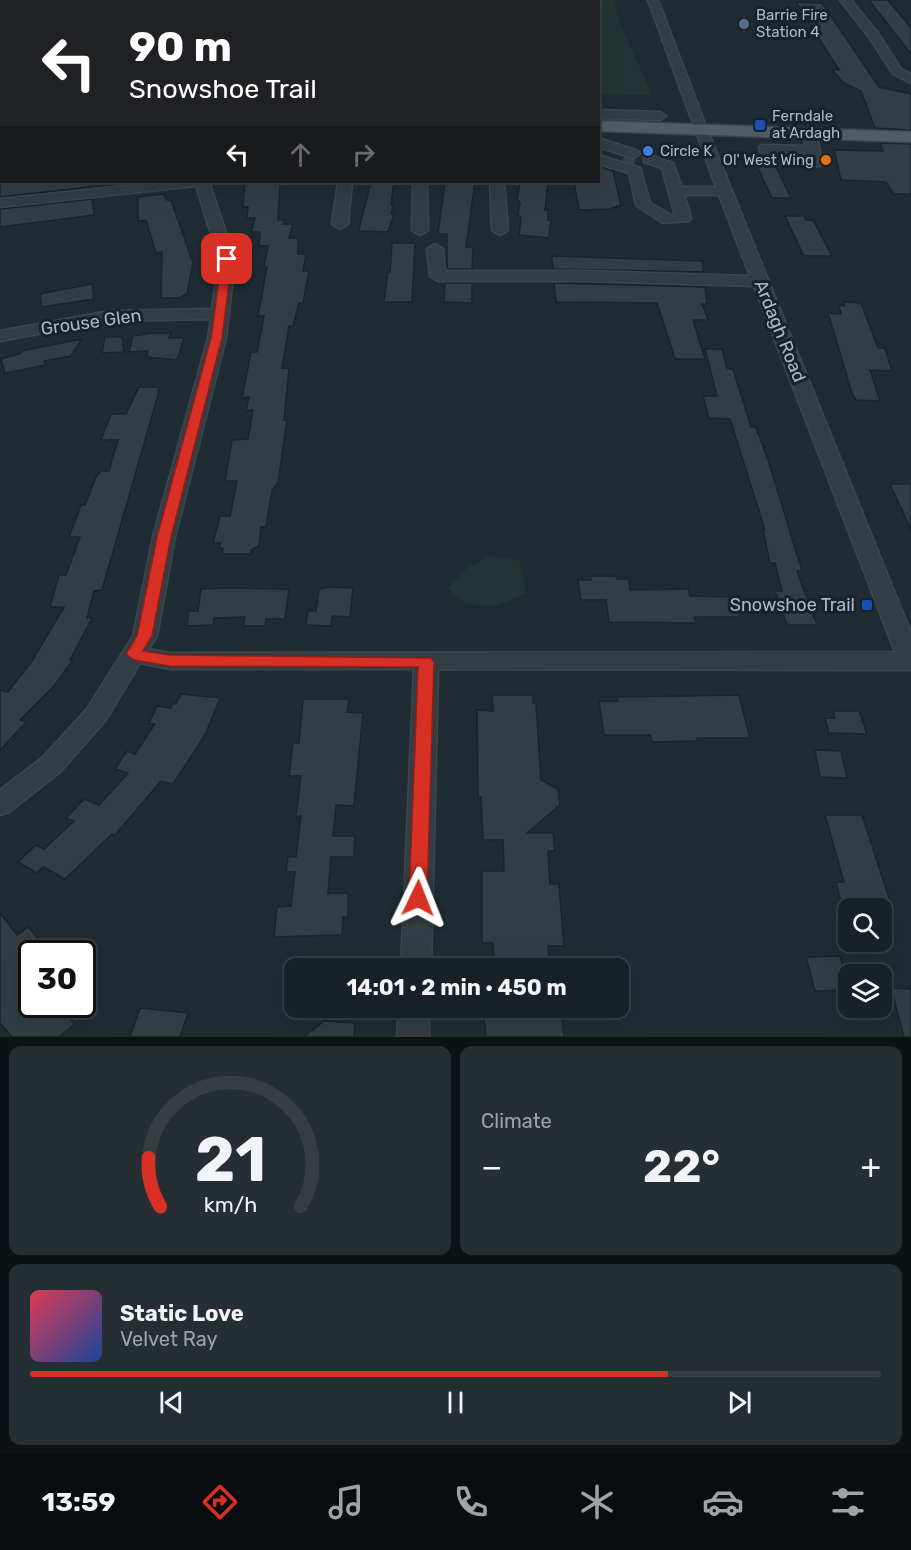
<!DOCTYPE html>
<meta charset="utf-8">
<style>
body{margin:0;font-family:Rubik,sans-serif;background:#252e32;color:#f1f3f6;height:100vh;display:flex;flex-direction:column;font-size:22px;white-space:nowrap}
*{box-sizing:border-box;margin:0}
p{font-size:20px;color:#9fa3a7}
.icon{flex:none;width:33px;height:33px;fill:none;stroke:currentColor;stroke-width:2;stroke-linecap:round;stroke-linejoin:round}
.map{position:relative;height:1037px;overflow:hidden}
.side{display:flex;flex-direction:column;gap:9px;padding:9px;background:#0d1215;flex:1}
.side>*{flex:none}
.banner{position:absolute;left:0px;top:0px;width:600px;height:183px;box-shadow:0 6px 24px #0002,0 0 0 2px #363e43;background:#202124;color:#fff;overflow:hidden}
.controls{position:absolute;left:838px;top:898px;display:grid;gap:12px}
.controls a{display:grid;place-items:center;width:54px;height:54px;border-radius:12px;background:#182126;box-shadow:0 6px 24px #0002,0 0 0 2px #363e43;font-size:30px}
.speed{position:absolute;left:18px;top:940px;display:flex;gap:12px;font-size:30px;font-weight:700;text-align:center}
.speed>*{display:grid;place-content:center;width:78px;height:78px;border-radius:50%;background:#182126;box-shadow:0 6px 24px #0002,0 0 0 2px #363e43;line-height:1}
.speed .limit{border:3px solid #111;border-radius:9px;background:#fff;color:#111}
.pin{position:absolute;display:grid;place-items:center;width:51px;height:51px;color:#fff;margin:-26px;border-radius:12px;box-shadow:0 3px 9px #0006}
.me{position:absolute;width:66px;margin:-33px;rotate:2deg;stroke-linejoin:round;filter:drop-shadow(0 0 4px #0008)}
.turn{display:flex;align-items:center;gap:21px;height:126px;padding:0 30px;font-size:27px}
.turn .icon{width:78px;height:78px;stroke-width:2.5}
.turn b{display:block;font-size:42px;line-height:51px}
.lanes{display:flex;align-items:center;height:57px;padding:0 30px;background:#0003;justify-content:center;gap:30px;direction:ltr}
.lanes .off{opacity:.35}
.big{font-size:45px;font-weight:700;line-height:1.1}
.side .tile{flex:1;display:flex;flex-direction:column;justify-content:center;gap:9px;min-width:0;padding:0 21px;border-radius:12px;background:#252e32}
.side .dial{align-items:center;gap:0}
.dial svg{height:156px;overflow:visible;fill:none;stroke:#363e43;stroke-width:7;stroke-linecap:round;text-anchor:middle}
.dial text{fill:#f1f3f6;stroke:none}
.song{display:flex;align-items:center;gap:18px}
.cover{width:72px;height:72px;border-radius:9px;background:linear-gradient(135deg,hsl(350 70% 55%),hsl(220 70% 35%))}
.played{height:6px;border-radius:3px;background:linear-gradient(90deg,#d93025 75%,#363e43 75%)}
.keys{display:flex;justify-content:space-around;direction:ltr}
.heat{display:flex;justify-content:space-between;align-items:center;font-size:33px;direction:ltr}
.side .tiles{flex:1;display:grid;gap:9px;grid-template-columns:1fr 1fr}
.tile:last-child{grid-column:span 2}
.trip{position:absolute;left:284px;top:958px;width:345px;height:60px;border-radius:12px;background:#182126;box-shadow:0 6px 24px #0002,0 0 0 2px #363e43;font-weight:700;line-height:60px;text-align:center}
.dock{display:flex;height:96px;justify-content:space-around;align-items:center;background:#0a0d0f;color:#9fa3a7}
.dock .icon{width:42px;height:42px}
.dock .on{color:#d93025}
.dock b{font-size:27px;color:#f1f3f6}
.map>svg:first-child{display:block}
</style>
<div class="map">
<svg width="911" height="1037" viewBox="0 0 911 1037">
<rect width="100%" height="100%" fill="#202c33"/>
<path fill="#223433" d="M0 0H314L323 1 2 2 0 66Z
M376 0H613L620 23 652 95 599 94 598 2 365 1Z
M490 556 520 561 526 593 498 606 466 605 448 588 468 567Z"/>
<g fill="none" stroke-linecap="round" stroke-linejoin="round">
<path stroke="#15252f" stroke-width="4" d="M592 2 600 0"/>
</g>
<path fill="#303e46" stroke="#1b242a" stroke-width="1.5" d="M869 0H888L911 28V54Z
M796 2 822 3 879 87 911 94V130L875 128 861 91 844 83 832 70H839Z
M880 143 911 144V194H894L886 182 841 180 834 150 883 151Z
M598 166 613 171 621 205 610 209 579 210 574 182H598Z
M757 166 776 167 791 198H772Z
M0 182H89L90 187 0 197Z
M245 182H280L278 220H284L283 224H293L289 238H298V254H306L303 271H309L303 303H299L293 326H289L282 368H289L284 420H287L278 483 272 490 266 527H261L259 546 251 550V554H222L223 548H219L221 543H213L220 516H230L237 481H225L232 440 248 439 253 410 246 411 249 397 242 398 251 352H257L264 316H258L267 267H264L268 246H259L260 232H251L255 218H247L248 207H243Z
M371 182H394L391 205H393L391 214H394L388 232 360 231 359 229Z
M445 182H475L466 247H473L472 269H447V234H438Z
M520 182H548L545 210H548V220H551L549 238 519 235 521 217 518 215 520 203 517 199Z
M163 194 167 200H171L193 263 187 294 179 298H161L162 252 156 253 146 220 138 221V197Z
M92 199 94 215 0 227V209Z
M785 216H804L806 220H813L832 256H804Z
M392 243H415L412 302H384L388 272H390Z
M552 256 702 261 703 272 553 269Z
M445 283H472V303L444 302Z
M554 283 705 287 707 304H702L708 320H693L705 359H675L657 303 556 302Z
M92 284 94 299 42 307 40 294Z
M844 302 861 303 878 348H885L892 371 870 370 880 401 856 400 852 393 828 313 841 314 839 305 844 306Z
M154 333H171L169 338H184L177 360 147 357 148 351 129 352 133 336Z
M105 337H122L124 352 102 353Z
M82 339 71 356 44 361 46 365 5 373 1 359 22 353 21 351Z
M705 349H722L727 368 733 369 751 427H756L770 466 802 571H797L817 625H787L775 591H782L775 563H770L763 530H765L730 419 709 418 703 396H717Z
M139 387H159L158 395 102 590 94 591 87 618H92L70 660H73L54 686 20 720 26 722 0 750V690L8 692 32 661 64 607H50L59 575H66L80 537H69L81 505H85L96 477 101 471H109L118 440H101L111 414H126Z
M890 484H911V530Z
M590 576H616L617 579H629L630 590 688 589 690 596 735 597 739 617H694L696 623 609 622 606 600H581L578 580H591Z
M330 587 353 588 350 617 332 616 331 626 306 625 308 611H316L319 589Z
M226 588 289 589 285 619H266L265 626H243L245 617 214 618 213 625 187 626 189 611H198L201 589Z
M181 694 220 698 205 735 173 784 161 781 115 835 112 834 65 879 43 867 37 873 18 862 36 845 44 849 74 821 66 818 84 799 99 805 128 773 115 769 127 751 135 754 155 724H149L157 706 171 708 173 703 176 704Z
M492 695H533V703H536L541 780 558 789 560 805 527 833H553L555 851H548L550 884H559L564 946H548L549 965H494L493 943H482V871H504L503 840H483L481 797H478L477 710 493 711Z
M739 695 750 738H697V741L652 742 650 735H604L599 701H618L617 697Z
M303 699H349L347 712 363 713 354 806 336 805 333 836H355L354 857H331L328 893H348V917H343L342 935 274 937 277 907 291 906 295 872H286L288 857H296L301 816 296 817 301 776H289L293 743H299Z
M833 711H859L867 734 829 733 825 718H835Z
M815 750 841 751 847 778 820 777Z
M825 815H862L892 907H842L836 882H844Z
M0 913 17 935 28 927 52 954H32V1005H72L70 1019 75 1024 59 1037H12L0 1023Z
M840 956 849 990 815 991 806 957Z
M891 988 911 989V1037H904Z
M140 1008 188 1013 180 1037H130Z
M483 1008H561L564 1037H486Z
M324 1021 355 1023 354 1037H304Z"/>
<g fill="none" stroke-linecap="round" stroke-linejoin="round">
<path stroke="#354148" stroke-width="12" stroke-dasharray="12 6" stroke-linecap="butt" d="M623 159 639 165"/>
<defs>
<path id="minor" d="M648 0H658L707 129 911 633V670L438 669 431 969H401L414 669H170L140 663 105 721 60 772 9 812 0 815V790L42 758 87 709 133 636 153 537 208 338 211 319 110 321 0 341V331L110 311 212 309 219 259 196 186 0 207V199L162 182H209L235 259 226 338 175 537 157 636 149 649 170 653 895 652 754 286 585 281H438L430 276 427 249 435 244 443 249 445 271H585L750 276 719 195H684L691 218 689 221 663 223 636 205 629 173 598 164V155L640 168 650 203 671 215H675L662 168 644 162V156L649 155 673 163 682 187H716Z
M840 0H851L878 33 901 69 911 74V83L893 74 869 37Z
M0 86H2V94H0Z
M598 110 660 112 666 116 660 120 598 118Z
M809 129 816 133 822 163 820 166 764 164 759 148 761 145 805 146 802 133ZM774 152 806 154 807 158 775 157Z
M0 131H2V139H0Z
M598 138 638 151 640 154 633 158 598 147Z
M338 182H352L348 224 340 229 332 224Z
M413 182H427L428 230 420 235 412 230Z
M490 182H504L508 230 500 235 492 230Z
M399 1008H429V1037H397Z"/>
<path id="major" d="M0 118H2V128H0Z
M598 121 911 132V142L598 131Z"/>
</defs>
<use href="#minor" stroke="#3d464d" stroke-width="3"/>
<use href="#major" stroke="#3d464d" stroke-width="3"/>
<use href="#minor" fill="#333d44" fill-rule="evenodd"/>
<use href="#major" fill="#515d64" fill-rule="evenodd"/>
</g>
<path fill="#d93025" stroke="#8d1f18" stroke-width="1.5" d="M227 256 232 259 222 338 171 537 152 636 143 651 170 655 431 658 434 662 427 898 425 903 418 906 411 903 409 898 418 667 170 666 134 660 126 654 137 636 157 537 211 338 222 259Z"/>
<circle fill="#5c6f8a" stroke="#192228" stroke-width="2" cx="744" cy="24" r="6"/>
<g fill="#1a4fb4" stroke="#192228" stroke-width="2">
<rect x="754" y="119" width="12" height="12" rx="3"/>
<rect x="861" y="599" width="12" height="12" rx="3"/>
</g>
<circle fill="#3f7fe0" stroke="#192228" stroke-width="2" cx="648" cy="151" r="6"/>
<circle fill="#e8710a" stroke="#192228" stroke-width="2" cx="826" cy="160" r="6"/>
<g text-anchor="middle" stroke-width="6" stroke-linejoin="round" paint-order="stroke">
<g font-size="15" fill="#adb9c1" stroke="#192228" text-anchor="start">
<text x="756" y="20">Barrie Fire<tspan x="756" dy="17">Station 4</tspan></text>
<text x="772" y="121">Ferndale<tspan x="772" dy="17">at Ardagh</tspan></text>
<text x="660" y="156">Circle K</text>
<text x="814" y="165" text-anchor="end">Ol' West Wing</text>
</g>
<g font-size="18" fill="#adb9c1" stroke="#192228">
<text transform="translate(91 322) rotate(-8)" y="6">Grouse Glen</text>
<text transform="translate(780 331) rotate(68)" y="6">Ardagh Road</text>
</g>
<g font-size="18" fill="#adb9c1" stroke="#192228" text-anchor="end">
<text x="855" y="611">Snowshoe Trail</text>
</g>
</g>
</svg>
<div class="controls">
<a><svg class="icon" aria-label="search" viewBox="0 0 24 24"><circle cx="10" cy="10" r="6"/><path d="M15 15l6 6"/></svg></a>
<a><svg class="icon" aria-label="layers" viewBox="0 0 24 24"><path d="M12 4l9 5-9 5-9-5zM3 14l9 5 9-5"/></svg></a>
</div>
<div class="speed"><div class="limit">30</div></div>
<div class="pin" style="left:227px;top:259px;background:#d93025"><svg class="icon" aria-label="arrive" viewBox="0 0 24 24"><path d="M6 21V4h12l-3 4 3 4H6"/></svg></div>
<svg class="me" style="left:418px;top:898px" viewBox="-20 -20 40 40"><path d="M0-17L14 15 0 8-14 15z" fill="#d93025" stroke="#fff" stroke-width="4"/></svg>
<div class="trip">14:01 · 2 min · 450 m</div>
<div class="banner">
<div class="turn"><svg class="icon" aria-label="left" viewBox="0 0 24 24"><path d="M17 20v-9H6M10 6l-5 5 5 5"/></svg><div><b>90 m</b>Snowshoe Trail</div></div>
<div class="lanes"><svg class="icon" aria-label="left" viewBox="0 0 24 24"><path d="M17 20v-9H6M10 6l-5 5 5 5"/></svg><svg class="icon off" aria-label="ahead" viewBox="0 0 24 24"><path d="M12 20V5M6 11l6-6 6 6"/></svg><svg class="icon off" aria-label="right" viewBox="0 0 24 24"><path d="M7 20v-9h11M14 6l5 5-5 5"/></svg></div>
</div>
</div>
<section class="side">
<div class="tiles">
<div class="tile dial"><svg viewBox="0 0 100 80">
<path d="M14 69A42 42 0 1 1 86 69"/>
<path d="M14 69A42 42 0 0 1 8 44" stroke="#d93025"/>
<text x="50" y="56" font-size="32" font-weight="700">21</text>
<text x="50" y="72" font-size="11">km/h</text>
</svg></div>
<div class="tile"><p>Climate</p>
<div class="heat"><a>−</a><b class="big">22°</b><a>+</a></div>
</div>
<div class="tile">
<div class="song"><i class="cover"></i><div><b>Static Love</b><p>Velvet Ray</p></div></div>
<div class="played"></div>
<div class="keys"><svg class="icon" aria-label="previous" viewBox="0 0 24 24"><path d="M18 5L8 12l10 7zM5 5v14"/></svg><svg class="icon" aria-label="pause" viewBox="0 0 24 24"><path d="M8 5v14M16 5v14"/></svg><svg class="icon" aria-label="next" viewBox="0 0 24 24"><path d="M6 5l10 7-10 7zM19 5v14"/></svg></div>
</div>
</div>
</section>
<nav class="dock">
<b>13:59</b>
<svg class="icon on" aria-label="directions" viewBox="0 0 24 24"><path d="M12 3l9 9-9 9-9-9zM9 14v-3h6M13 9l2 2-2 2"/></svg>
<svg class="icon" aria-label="music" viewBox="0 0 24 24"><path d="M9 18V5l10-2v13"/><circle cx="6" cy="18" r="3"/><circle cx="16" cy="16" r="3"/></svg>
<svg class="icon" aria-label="phone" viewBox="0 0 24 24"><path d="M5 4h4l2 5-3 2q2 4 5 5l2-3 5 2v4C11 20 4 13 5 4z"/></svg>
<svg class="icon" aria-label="climate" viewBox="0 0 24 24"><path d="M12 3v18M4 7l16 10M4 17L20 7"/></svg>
<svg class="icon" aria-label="car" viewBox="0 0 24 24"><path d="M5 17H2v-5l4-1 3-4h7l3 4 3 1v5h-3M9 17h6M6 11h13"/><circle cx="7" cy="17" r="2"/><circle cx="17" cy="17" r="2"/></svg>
<svg class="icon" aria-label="filters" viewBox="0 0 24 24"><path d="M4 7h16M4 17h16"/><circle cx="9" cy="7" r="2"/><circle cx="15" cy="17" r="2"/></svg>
</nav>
